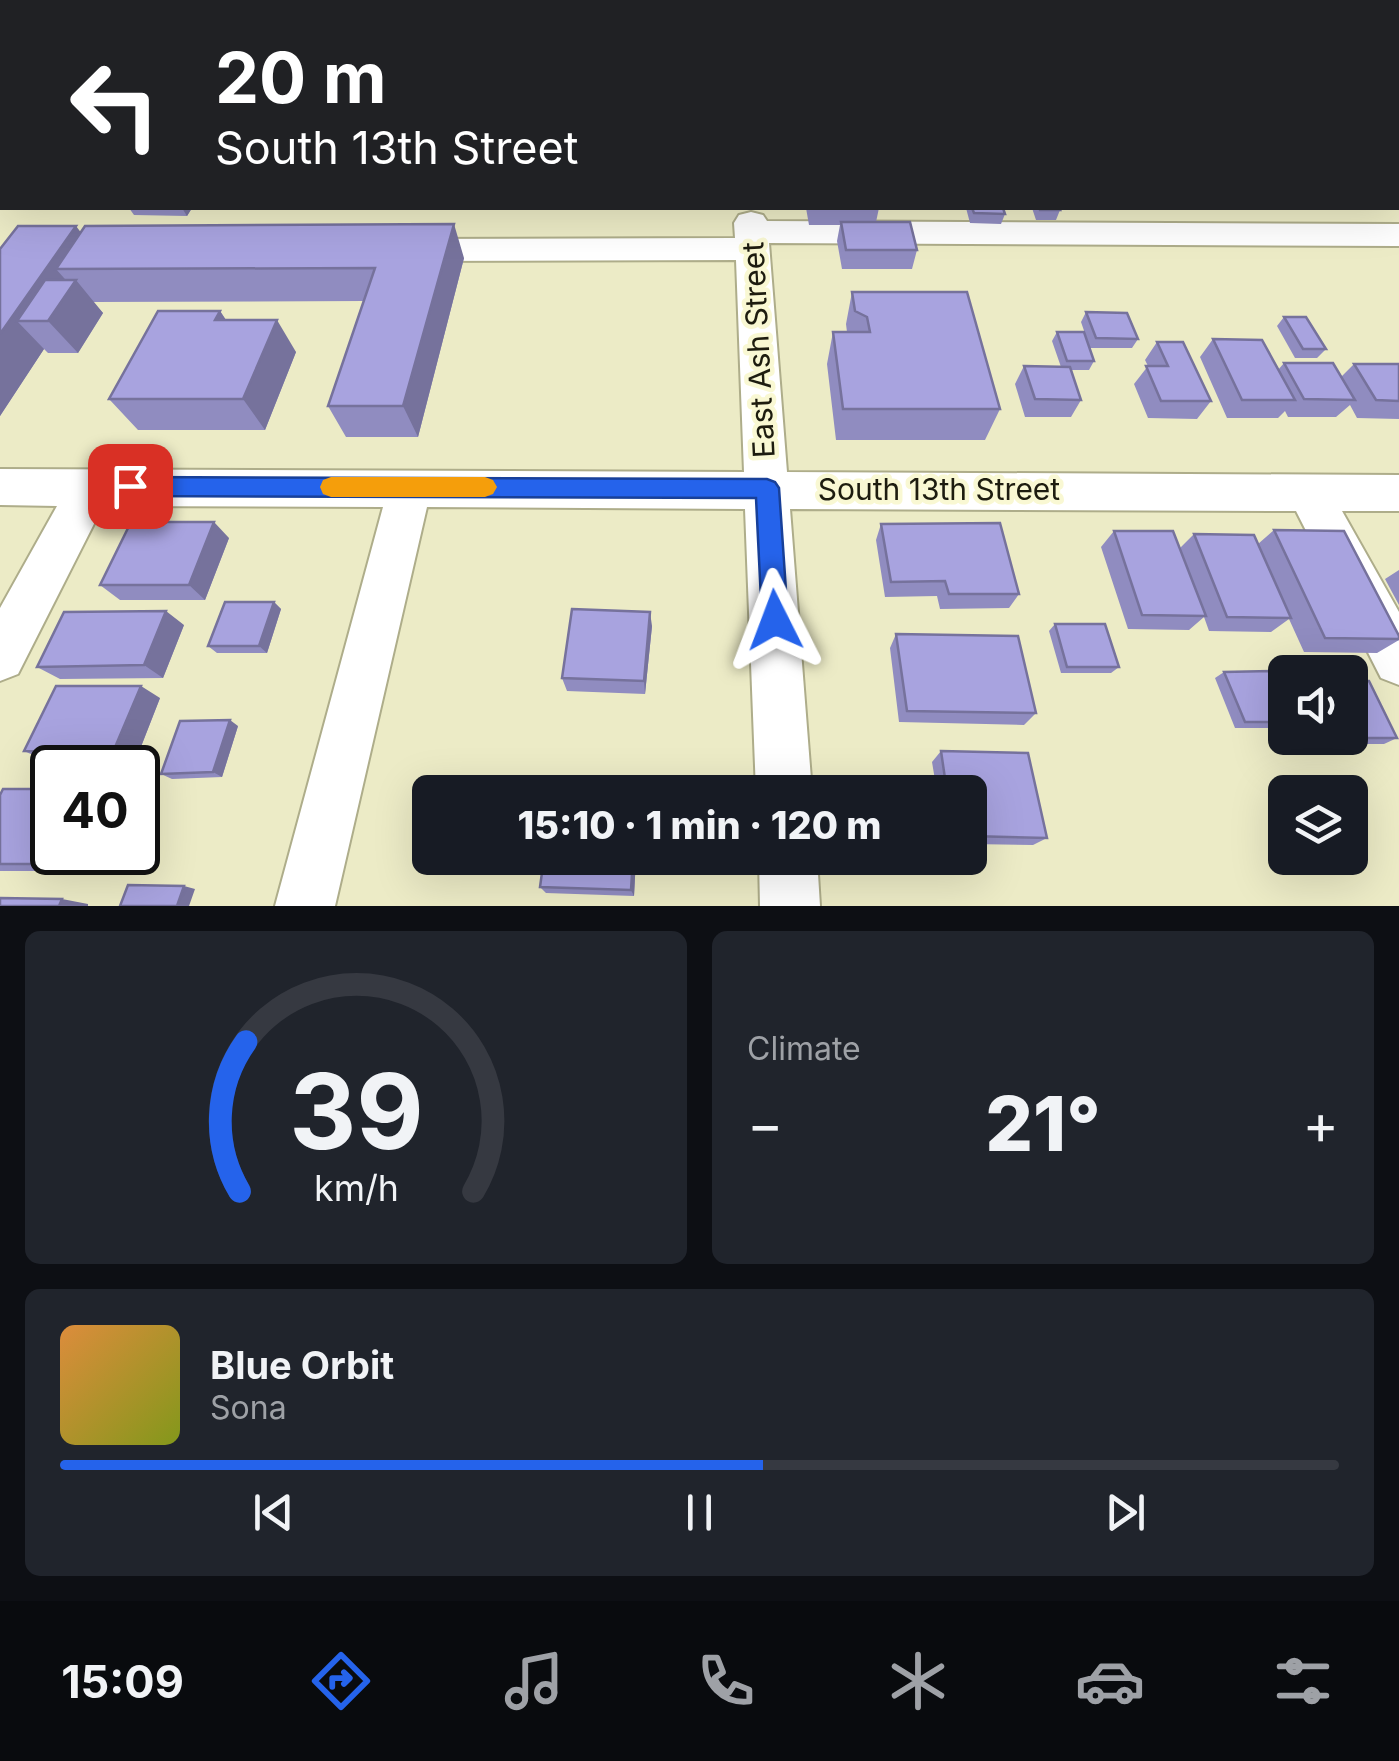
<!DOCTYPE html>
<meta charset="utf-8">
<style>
body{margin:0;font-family:Inter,sans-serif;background:#20242c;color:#f1f3f6;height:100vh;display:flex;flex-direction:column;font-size:38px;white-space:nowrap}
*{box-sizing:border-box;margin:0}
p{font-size:32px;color:#9ea1a6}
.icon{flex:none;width:55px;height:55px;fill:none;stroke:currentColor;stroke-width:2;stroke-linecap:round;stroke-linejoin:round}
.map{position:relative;height:906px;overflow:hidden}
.drawer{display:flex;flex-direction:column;gap:25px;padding:25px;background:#0d0f14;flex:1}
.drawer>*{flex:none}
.banner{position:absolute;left:0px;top:0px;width:1400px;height:210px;box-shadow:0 10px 40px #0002;background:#202124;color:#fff;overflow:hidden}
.controls{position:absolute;left:1268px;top:655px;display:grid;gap:20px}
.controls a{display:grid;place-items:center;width:100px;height:100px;border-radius:15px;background:#171b24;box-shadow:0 10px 40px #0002;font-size:50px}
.speed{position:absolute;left:30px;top:745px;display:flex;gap:20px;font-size:50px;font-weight:700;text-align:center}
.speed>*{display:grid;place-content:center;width:130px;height:130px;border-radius:50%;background:#171b24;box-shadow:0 10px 40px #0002;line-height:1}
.speed .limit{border:5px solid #111;border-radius:15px;background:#fff;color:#111}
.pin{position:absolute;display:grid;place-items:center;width:85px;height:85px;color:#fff;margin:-42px;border-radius:20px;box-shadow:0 5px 15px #0006}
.me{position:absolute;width:110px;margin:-55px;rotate:357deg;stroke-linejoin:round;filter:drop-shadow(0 0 8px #0008)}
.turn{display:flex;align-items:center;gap:35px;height:210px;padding:0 50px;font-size:45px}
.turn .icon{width:130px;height:130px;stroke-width:2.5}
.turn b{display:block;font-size:70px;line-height:85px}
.big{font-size:75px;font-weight:800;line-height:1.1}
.drawer .card{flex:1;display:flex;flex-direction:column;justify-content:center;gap:15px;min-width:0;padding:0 35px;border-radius:15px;background:#20242c}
.drawer .dial{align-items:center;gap:0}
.dial svg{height:260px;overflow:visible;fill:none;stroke:#363941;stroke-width:7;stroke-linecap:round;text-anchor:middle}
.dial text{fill:#f1f3f6;stroke:none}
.song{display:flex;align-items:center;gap:30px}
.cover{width:120px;height:120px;border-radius:15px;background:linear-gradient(135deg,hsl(30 70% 55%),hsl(70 70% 35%))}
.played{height:10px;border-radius:5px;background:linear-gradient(90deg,#2563eb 55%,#363941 55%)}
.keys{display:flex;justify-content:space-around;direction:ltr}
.heat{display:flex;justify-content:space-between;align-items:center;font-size:55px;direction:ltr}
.drawer .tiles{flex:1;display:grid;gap:25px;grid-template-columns:1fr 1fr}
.card:last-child{grid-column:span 2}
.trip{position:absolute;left:412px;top:775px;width:575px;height:100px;border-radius:15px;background:#171b24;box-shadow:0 10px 40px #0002;font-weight:800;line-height:100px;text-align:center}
.tab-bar{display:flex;height:160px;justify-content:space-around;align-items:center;background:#090b0e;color:#9ea1a6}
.tab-bar .icon{width:70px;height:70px}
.tab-bar .active{color:#2563eb}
.tab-bar b{font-size:45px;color:#f1f3f6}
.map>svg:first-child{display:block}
</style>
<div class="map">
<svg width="1399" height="906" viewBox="0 0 1399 906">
<rect width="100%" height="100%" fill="#ecebc6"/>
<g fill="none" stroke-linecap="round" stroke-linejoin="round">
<defs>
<path id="minor" d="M725 0H751V2H726Z
M1398 94H1399V112H1398Z
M0 95H2V113H0Z
M751 212 763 215 767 221 1399 224V246L769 243 787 472 1399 475V511H1342L1399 612V685L1381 678 1296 511 790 509 812 792H756L745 509 427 507 335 906H275L383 507 103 506 18 674 0 681V608L57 506 0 505V469L744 472 736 260 405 261 393 258 388 250 393 242 405 239 735 238 734 223 739 215Z
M759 858H817L820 906H760Z"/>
</defs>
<use href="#minor" stroke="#aead8a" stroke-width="4"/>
<use href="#minor" fill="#fff" fill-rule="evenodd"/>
</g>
<path fill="#908cc0" d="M0 30 2 31V71H0Z
M129 208H192L187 216 134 215Z
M806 208H879L876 222 917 250 912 269H842L837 241 840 225H809Z
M966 208H1003L1005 214 1001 224 970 223Z
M1032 208H1059L1060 210 1056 220H1036Z
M1239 208H1283L1282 210H1240Z
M81 233 464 258 418 437H346L328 406 364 301 93 302 103 313 78 353H48L44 349 0 416V249Z
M852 292 1000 409 985 440H836L827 364 833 332H847L846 324Z
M220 311 226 320 296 352 265 430H138L109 399Z
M1086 312 1138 339 1132 348H1090L1081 322Z
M1284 317 1326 349 1317 358H1295L1277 326Z
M1057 332 1094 361 1089 370H1071L1081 400 1071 417H1025L1015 384 1024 366 1061 367 1052 341Z
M1213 339 1278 370 1284 363 1341 377 1354 364H1399V419L1357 418 1350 405 1336 417H1288L1285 411 1278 418H1227L1200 357Z
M1157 342 1211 401 1197 419 1148 418 1134 384 1148 366 1145 360Z
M881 524 1019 594 1009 608 940 609 937 596 885 597 876 540Z
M1274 530 1399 636V640L1377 653 1304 652 1289 619 1271 632 1209 631 1204 617 1189 630 1128 629 1101 547 1114 531 1180 548 1194 534 1258 544Z
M229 538 205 600H120L100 585Z
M1399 570V605L1385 579Z
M274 602 281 609 267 653H217L208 646Z
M1055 624 1119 667 1111 673H1061L1049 631Z
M184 625 163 678 60 679 37 667Z
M652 626 645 694 567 691 562 678Z
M896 634 1036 713 1024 725 899 722 890 648Z
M1224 672 1285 704V726L1282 728H1235L1215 678Z
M160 698 135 762H49L24 751Z
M238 726 222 777 172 779 161 774Z
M1330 738H1397L1384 744H1333Z
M941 751 1047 838 1033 845 970 844V792H937L932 762Z
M0 795 88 871H0Z
M636 858 634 896 546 893 540 887Z"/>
<path fill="#76729c" d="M182 208H192L187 216Z
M454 224 464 258 418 437 403 406Z
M76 226 101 259 56 269 72 287 76 280 103 313 78 353 48 321H17L44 349 0 416V334Z
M220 311 241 343 215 320Z
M277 320 296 352 265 430 243 399Z
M214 522 229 538 205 600 189 585Z
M274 602 281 609 267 653 259 646Z
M166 611 184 625 163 678 144 665Z
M650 612 652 626 645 694 644 681Z
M141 686 160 698 135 762 113 752Z
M230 720 238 726 222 777 213 772Z
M68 852H96L88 871 63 864Z
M633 858H636L634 896 631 890Z
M184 886 195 889 189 906H177Z
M62 899 88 904V906H59Z"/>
<path fill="#a8a3df" stroke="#76729c" stroke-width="2.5" d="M789 0H842L843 1 789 2Z
M939 1H974V2H939Z
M1398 24 1399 26V52H1398Z
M2 31V52H0V34Z
M972 208H1003L1005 214 974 213Z
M1039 208H1059L1060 210H1040Z
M841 222H910L917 250H846Z
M454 224 403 406H328L375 268 56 269 85 226Z
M18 226H76L0 334V249Z
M45 280H76L48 321H17Z
M852 292H967L1000 409H843L833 332H870L867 317 855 311Z
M158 311H220L215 320H277L243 399H109Z
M1086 312 1127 313 1138 339 1096 338Z
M1284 317H1306L1326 349H1303Z
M1057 332H1084L1094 361H1067Z
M1213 339 1262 340 1295 400H1242Z
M1157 342H1183L1211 401H1161L1146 366H1168Z
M1284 363H1333L1355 400 1304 399Z
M1354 364H1399V401L1376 400Z
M1024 366 1070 367 1081 400 1035 399Z
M131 522H214L189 585H100Z
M1000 523 1019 594H949L945 581 891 582 881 524Z
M1274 530 1344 531 1399 636V639L1325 638Z
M1114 531H1173L1206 616 1142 615Z
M1194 534 1254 535 1291 618 1227 617Z
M225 602H274L259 646H208Z
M572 609 650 612 644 681 562 678Z
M166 611 144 665 37 667 64 612Z
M1055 624H1105L1119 667H1067Z
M896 634 1018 636 1036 713 907 711Z
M1271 671 1285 704V722H1245L1224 672Z
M1350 681H1369L1397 738H1345H1350Z
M56 686H141L113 752 24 751Z
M230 720 213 772 161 774 180 721Z
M941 751 1028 753 1047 838 970 836V792H947Z
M3 789H52V852H68L63 864H0V795Z
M544 858H633L631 890 540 887Z
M128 885 184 886 177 906H120Z
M0 898 62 899 59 906H0Z"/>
<path fill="#2563eb" stroke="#184099" stroke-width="2.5" d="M130 477 767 479 775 482 779 488 788 620 784 628 775 632 765 628 762 620 756 498 130 496 122 493 119 486 122 480Z"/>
<path fill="#f59e0b" d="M331 477H485L493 480 497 487 493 494 485 497H331L323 494 320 487 323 480Z"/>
<g text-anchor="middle" stroke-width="9" stroke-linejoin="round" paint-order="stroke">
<g font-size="30" fill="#1d1c0f" stroke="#f9f8d3">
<text transform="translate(759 350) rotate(-93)" y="10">East Ash Street</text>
<text x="939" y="500">South 13th Street</text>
</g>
</g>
</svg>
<div class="controls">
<a><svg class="icon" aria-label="sound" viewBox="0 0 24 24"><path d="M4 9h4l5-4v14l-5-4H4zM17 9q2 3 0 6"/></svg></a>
<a><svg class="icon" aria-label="layers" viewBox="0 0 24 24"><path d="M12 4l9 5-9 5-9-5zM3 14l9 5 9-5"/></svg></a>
</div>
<div class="speed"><div class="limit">40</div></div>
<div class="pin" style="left:130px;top:486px;background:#d93025"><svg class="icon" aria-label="arrive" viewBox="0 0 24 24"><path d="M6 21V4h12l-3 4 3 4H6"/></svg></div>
<svg class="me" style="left:775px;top:620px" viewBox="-20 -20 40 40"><path d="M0-17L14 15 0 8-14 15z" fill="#2563eb" stroke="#fff" stroke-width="4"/></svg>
<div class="trip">15:10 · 1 min · 120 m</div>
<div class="banner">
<div class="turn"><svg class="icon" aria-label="left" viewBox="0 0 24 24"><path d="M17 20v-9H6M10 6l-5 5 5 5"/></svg><div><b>20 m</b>South 13th Street</div></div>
</div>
</div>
<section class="drawer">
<div class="tiles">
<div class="card dial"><svg viewBox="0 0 100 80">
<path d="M14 69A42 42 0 1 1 86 69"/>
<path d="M14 69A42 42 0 0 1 16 23" stroke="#2563eb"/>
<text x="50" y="56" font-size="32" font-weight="700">39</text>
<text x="50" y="72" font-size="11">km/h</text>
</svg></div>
<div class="card"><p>Climate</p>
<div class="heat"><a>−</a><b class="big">21°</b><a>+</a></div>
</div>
<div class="card">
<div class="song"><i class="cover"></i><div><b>Blue Orbit</b><p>Sona</p></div></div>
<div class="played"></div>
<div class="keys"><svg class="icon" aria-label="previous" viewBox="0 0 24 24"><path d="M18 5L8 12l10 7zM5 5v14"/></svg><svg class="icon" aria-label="pause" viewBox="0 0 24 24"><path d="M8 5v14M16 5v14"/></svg><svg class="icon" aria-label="next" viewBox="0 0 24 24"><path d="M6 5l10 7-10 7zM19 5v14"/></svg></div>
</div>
</div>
</section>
<nav class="tab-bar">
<b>15:09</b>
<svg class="icon active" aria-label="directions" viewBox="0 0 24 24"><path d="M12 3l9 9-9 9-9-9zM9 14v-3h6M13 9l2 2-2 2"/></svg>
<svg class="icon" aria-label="music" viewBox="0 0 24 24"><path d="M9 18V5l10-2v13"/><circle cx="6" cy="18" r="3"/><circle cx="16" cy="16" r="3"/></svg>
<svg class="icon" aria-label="phone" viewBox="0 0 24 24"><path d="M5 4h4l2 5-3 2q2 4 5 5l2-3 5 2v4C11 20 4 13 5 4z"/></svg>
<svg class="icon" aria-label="climate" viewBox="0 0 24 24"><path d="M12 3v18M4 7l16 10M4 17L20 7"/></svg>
<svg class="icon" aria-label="car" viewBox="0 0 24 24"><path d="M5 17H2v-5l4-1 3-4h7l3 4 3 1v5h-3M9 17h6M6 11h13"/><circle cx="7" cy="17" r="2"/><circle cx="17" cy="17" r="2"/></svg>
<svg class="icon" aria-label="filters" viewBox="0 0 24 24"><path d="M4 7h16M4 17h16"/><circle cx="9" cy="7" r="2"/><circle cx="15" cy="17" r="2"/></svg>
</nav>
